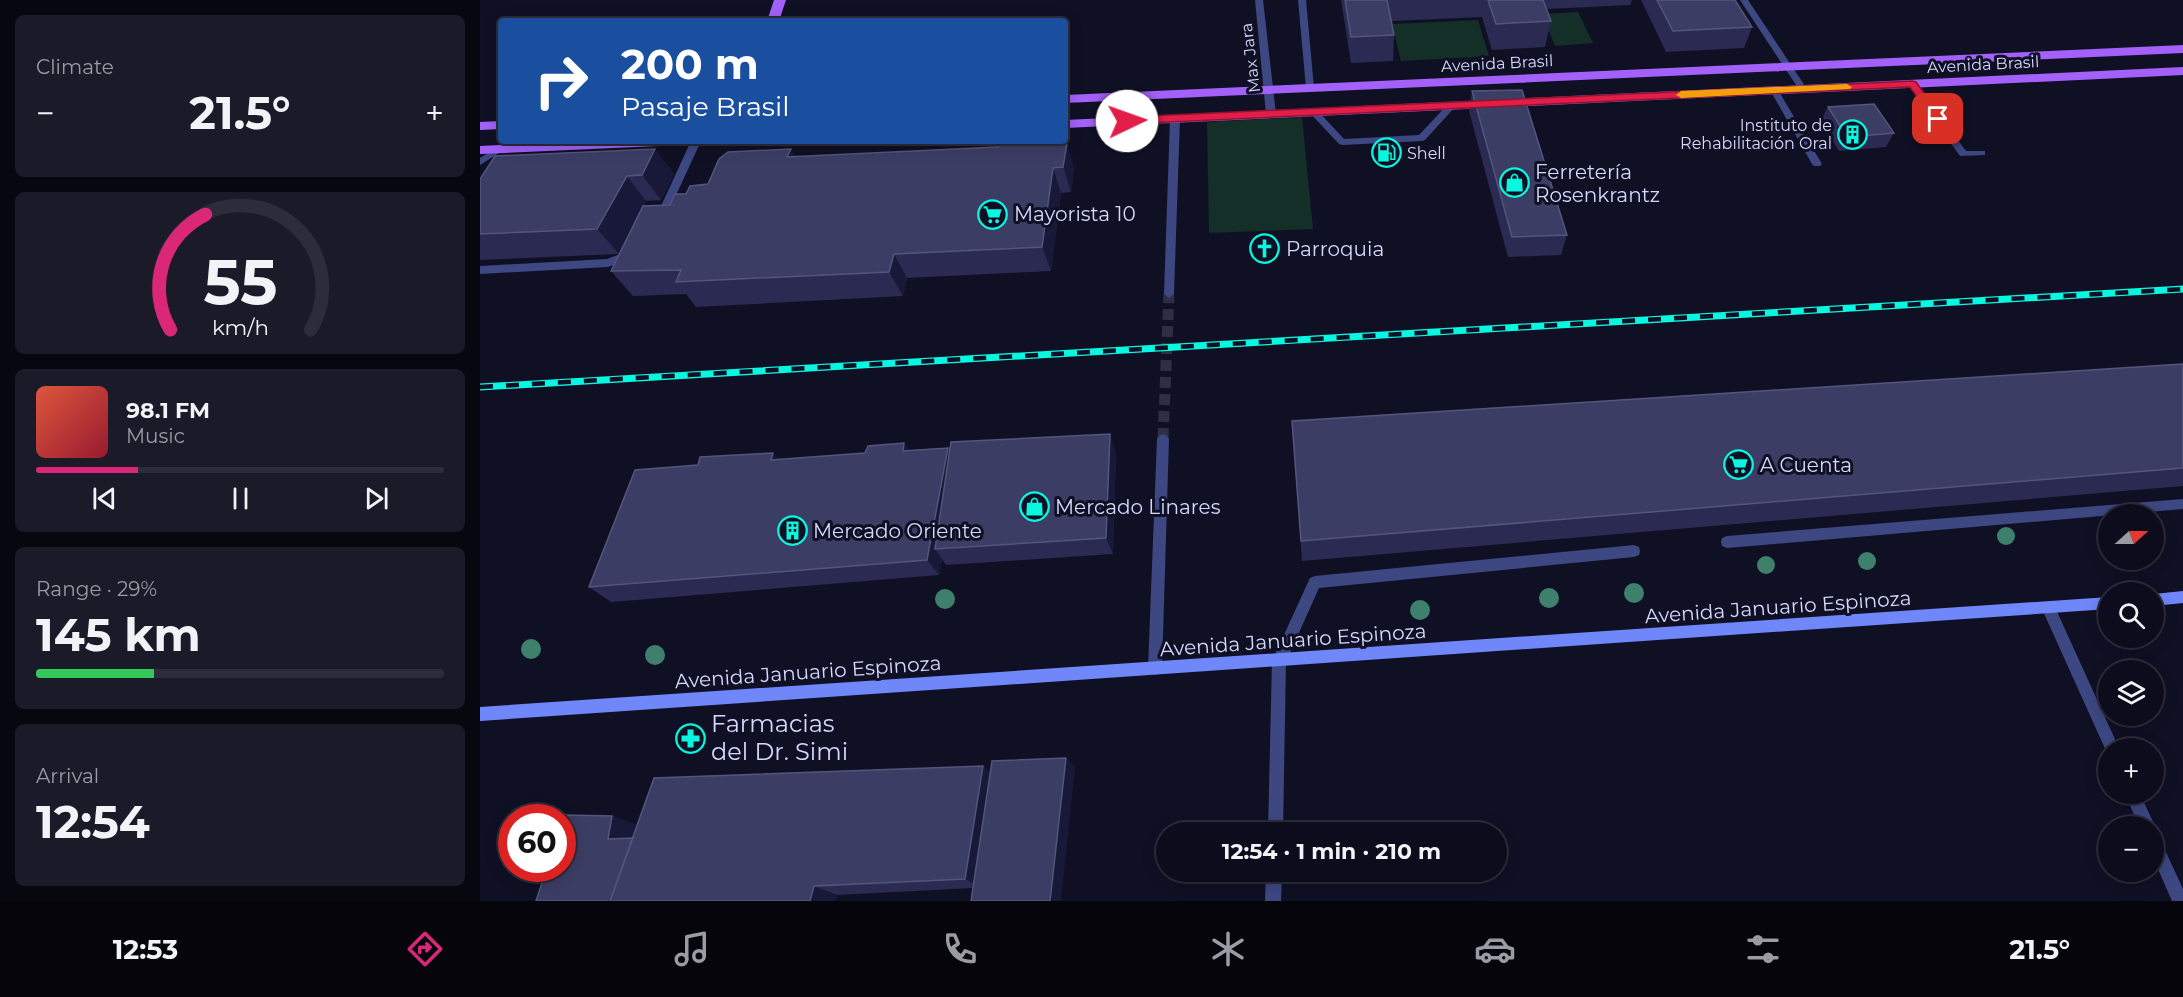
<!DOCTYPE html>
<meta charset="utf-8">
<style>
body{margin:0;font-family:Montserrat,sans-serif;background:#1a1a29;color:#f1f3f6;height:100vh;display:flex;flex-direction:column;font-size:22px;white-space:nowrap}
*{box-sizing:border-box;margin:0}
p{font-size:20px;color:#9a9ba3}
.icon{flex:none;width:33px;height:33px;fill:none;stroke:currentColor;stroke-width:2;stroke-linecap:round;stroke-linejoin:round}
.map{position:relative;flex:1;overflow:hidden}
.drawer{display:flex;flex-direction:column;gap:15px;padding:15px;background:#07070f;width:480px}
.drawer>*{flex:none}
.banner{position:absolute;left:18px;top:18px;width:570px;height:126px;border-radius:6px;box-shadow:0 3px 15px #0003,0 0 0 2px #2c2c3b;background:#1a4fa0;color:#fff;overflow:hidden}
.needle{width:39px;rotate:69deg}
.buttons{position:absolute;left:1618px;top:504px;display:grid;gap:12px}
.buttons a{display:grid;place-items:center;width:66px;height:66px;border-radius:50%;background:#0c0c1c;box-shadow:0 3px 15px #0003,0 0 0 2px #2c2c3b;font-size:30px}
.speed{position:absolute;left:18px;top:804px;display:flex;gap:12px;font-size:30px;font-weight:700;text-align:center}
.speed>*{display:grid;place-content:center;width:78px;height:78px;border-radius:50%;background:#0c0c1c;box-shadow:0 3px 15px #0003,0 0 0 2px #2c2c3b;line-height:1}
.speed .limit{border:9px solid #d22;background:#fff;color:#111}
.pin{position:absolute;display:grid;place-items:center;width:51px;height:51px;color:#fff;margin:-26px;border-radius:12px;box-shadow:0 3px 9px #0006}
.me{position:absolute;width:66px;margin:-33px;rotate:87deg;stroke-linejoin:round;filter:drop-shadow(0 0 4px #0008)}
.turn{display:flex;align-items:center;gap:21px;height:126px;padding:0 24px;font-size:27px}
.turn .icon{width:78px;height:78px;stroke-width:2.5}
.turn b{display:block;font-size:42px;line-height:51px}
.big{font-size:45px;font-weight:700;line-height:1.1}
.drawer .card{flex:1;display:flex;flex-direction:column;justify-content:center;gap:9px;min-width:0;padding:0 21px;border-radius:9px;background:#1a1a29}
.drawer .dial{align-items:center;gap:0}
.dial svg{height:156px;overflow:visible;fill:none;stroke:#2c2c3b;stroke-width:7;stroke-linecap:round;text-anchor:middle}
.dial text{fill:#f1f3f6;stroke:none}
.song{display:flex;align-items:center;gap:18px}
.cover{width:72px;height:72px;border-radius:9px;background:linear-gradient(135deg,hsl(10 70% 55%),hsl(350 70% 35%))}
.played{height:6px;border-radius:3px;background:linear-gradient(90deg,#db2777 25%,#2c2c3b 25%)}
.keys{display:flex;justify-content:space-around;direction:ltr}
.heat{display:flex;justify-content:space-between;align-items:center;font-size:33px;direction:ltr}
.charge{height:9px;border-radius:4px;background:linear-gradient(90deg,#34c759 29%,#2c2c3b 0)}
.trip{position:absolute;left:676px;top:822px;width:351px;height:60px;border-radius:30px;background:#0c0c1c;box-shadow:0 3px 15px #0003,0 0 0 2px #2c2c3b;font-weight:700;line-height:60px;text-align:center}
.tabs{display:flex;height:96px;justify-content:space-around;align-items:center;background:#05050b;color:#9a9ba3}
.tabs .icon{width:42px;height:42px}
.tabs .current{color:#db2777}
.tabs b{font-size:27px;color:#f1f3f6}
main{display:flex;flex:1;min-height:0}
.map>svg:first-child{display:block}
</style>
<main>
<section class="drawer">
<div class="card"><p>Climate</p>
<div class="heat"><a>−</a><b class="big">21.5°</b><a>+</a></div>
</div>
<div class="card dial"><svg viewBox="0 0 100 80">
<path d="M14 69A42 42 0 1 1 86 69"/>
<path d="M14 69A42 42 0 0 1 32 10" stroke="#db2777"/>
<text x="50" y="56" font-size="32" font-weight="700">55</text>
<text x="50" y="72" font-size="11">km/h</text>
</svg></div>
<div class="card">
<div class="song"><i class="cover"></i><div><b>98.1 FM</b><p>Music</p></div></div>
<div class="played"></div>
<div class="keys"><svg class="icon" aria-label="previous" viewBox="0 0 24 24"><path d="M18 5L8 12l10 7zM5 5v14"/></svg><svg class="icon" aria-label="pause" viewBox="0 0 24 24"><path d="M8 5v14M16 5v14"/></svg><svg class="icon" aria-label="next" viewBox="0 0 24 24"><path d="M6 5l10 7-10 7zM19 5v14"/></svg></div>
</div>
<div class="card"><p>Range · 29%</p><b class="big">145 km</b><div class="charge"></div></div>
<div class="card"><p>Arrival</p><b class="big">12:54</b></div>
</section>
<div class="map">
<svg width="1703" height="901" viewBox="0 0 1703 901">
<rect width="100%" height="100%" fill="#101025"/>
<path fill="#132f28" d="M1098 12 1113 43 1075 46 1062 14Z
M998 20 1009 56 921 61 912 24Z
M822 117 833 229 729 233 727 122Z"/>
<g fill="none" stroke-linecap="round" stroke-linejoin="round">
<path stroke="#2e2e45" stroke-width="11" stroke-dasharray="11 6" stroke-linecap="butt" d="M683 439 689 294"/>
<path fill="#3d4782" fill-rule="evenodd" d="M818 0H826L834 88 830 91 826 88Z
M972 102 975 103V107L945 140 942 141 862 145 859 144 829 112 831 110H837L864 139 939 135 969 103Z
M211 141H221L185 219 184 221H176L175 219Z
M19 146 22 147V151L0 165V158Z
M151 250 156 254 155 257 128 267 0 274V266L127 259Z
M1703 499V509L1247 548 1242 546 1241 542 1242 538 1247 536Z
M1154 545 1159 547 1160 551 1159 555 1154 557 839 588 804 666 799 668 794 666 792 661 830 578 835 576Z"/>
<path fill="#3d4782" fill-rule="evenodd" d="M695 115 700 118 694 294 689 298 684 294 690 118Z
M683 434 687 436 689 439 682 668 680 673 675 675 670 673 668 668 677 439 679 436Z"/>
<path fill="#3d4782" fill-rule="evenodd" d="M775 0H783L796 114 791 117 786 114Z
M1432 81 1435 82 1486 151H1505V155L1480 156 1428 84Z
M1294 87 1298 90 1342 164 1340 166H1334L1332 164 1290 90Z
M1569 603 1574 605 1639 748H1629V754L1627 753 1562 609 1564 605Z
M799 654 804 656 806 661 803 832H788L792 661 794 656Z
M1645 794H1660L1675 826 1674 828 1659 826Z
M1674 834 1679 837 1703 889V901H1692L1674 860Z
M786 872H802L801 901H785Z"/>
<path fill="#3d4782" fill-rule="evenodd" d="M1260 0H1268L1327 89 1326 91H1320Z"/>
<path fill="#7087fa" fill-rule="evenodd" d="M1703 591V603L1674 606V594Z
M1629 597V609L0 721V707Z"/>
<path fill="#a361f9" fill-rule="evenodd" d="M294 0H306L299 21H287Z
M1703 45V53L585 103V95Z
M1703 67V75L585 128V120Z
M21 121V129L0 130V122Z
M108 141H206L200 145 0 154V146Z"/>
<defs>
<path id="rail" d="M0 387 1703 289"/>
</defs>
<use href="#rail" stroke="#09f6e0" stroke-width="7"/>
<use href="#rail" stroke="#101025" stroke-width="4.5" stroke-dasharray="13" stroke-linecap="butt"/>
</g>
<g fill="#3e806c">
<circle cx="1526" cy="536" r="9"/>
<circle cx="1387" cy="561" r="9"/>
<circle cx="1286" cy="565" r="9"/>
<circle cx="1154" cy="593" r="10"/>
<circle cx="1069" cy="598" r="10"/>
<circle cx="465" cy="599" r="10"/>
<circle cx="940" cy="610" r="10"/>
<circle cx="51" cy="649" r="10"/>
<circle cx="175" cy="655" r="10"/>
</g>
<path fill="#2a2a52" d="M861 0H1152L1150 5 1066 9 1071 21 1065 47 1012 50 1002 17 912 21 914 35 913 61 871 63Z
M1161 0H1255L1272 27 1264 48 1186 52Z
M992 91 1087 235 1081 255 1028 257 989 111Z
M1348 107 1414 133 1406 147 1359 151 1340 121Z
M579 143 594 168 591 192 581 193 571 271 427 278 423 296 216 307 206 294 153 296 131 271 190 205 206 194 228 184 316 157Z
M175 149 194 174 181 200 166 201 139 254 0 260V179Z
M1703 364V486L822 561 812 421Z
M424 443 429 450 468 448 470 451 636 452 633 554 466 565 462 559 459 575 131 602 109 587 300 459 385 453Z
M586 758 595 768 493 888 357 895 355 901H56L132 816 157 825 503 766 510 772Z"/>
<path fill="#181838" d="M576 141H578L584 161 587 143 594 168 591 192 576 143Z
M175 149 194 174 181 200 162 175Z
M311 149 326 174 307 157Z
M573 168 581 193 571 271 562 247Z
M147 176 166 201 139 254 117 229Z
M414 254 427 278 423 296 409 272Z
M630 434 636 452 633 554 626 538Z
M424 443 436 461 423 451Z
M468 448 479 465 455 549 462 559 459 575 447 560Z
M293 453 309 470 291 460Z
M586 758 595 768 581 901H570Z
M503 766 518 779 502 888 485 879Z
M132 816 157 825 153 847 128 839Z
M334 886 357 895 355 901H330Z"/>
<path fill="#3c3d64" stroke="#54557c" stroke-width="1.5" d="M865 0H907L914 35 871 37Z
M1008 0H1063L1071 21 1016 24Z
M1177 0H1255L1272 27 1193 31Z
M1042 90 1087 235 1032 237 992 91Z
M1394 104 1414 133 1367 137 1348 107Z
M519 141H576V143H587L583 167 573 168 562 247 414 254 409 272 196 282 201 270 131 271 163 206 190 205 195 194H206L210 186 228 184 239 159 248 152 311 149 307 157 518 147Z
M175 149 162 175 147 176 117 229 0 234V179L15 156Z
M1703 364V468L821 541 812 421Z
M630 434 626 538 455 549 471 442Z
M424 443 423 451 468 448 447 560 109 587 155 470 218 465 220 457 293 453 291 460 385 453 388 446Z
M586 758 570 901H491L512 761Z
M503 766 485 879 334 886 330 901H130L174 778Z
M85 815 132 816 128 839 153 838 130 901H56L67 868H82V823Z"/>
<path fill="#e11d48" stroke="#92132f" stroke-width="1.5" d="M1432 81 1436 82 1461 117V121H1454L1430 87 647 124 642 121 647 117Z"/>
<path fill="#f59e0b" d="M1367 84 1372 87 1370 89 1201 98 1196 95 1201 91Z"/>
<defs>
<symbol id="building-ring" viewBox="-11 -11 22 22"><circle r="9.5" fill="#101025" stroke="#09f6e0" stroke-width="1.5"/><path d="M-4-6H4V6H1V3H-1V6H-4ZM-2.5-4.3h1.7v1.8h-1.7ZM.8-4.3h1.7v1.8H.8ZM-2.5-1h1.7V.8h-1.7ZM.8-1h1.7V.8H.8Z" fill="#09f6e0"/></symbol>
<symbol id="fuel-ring" viewBox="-11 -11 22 22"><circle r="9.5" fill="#101025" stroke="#09f6e0" stroke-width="1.5"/><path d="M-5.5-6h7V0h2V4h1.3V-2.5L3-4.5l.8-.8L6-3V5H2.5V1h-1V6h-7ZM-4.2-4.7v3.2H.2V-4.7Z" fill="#09f6e0"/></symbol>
<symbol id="shop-ring" viewBox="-11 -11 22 22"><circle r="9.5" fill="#101025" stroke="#09f6e0" stroke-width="1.5"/><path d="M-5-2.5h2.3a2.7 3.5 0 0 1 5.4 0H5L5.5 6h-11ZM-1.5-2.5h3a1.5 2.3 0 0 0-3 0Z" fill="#09f6e0"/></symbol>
<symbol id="supermarket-ring" viewBox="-11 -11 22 22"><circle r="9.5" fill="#101025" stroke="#09f6e0" stroke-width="1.5"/><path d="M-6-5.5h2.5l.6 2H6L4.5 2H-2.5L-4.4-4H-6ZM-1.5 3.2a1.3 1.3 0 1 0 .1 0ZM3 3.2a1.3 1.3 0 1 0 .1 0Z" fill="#09f6e0"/></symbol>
<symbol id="church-ring" viewBox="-11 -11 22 22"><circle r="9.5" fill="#101025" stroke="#09f6e0" stroke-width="1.5"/><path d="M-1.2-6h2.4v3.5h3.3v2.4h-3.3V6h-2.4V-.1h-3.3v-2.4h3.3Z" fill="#09f6e0"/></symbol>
<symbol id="pharmacy-ring" viewBox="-11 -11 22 22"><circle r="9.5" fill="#101025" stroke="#09f6e0" stroke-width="1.5"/><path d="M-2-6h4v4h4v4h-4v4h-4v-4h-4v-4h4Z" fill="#09f6e0"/></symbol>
</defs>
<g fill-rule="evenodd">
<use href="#building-ring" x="1356" y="118" width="33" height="33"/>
<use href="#fuel-ring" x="890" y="136" width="33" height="33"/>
<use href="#shop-ring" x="1018" y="166" width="33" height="33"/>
<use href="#supermarket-ring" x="496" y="198" width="33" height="33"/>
<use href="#church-ring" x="768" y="232" width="33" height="33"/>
<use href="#supermarket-ring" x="1242" y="448" width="33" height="33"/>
<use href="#shop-ring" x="538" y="490" width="33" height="33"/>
<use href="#building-ring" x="296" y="514" width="33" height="33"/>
<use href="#pharmacy-ring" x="194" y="722" width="33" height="33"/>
</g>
<g text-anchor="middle" stroke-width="6" stroke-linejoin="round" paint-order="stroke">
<g font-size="16" fill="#d5d8fd" stroke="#101025">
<text transform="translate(770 58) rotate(-97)" y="6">Max Jara</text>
<text transform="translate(1017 63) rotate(-3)" y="6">Avenida Brasil</text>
<text transform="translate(1503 64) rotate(-3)" y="6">Avenida Brasil</text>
</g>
<g font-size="16" fill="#d5d8fd" stroke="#101025" text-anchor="end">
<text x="1352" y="131">Instituto de<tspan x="1352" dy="18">Rehabilitación Oral</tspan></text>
<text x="927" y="159" text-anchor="start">Shell</text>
</g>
<g font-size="20" fill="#d5d8fd" stroke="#101025" text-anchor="start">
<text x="1055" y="179">Ferretería<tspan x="1055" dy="23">Rosenkrantz</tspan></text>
<text x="534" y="221">Mayorista 10</text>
<text x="806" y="256">Parroquia</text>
<text x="1280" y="472">A Cuenta</text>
<text x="575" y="514">Mercado Linares</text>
<text x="333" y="538">Mercado Oriente</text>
</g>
<g font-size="20" fill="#d5d8fd" stroke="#101025">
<text transform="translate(1298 607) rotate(-4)" y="7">Avenida Januario Espinoza</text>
<text transform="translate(813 640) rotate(-4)" y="7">Avenida Januario Espinoza</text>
<text transform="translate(328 672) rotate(-4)" y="7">Avenida Januario Espinoza</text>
</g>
<g font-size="24" fill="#d5d8fd" stroke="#101025" text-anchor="start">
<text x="231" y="732">Farmacias<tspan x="231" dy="28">del Dr. Simi</tspan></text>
</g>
</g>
</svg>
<div class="buttons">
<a><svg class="needle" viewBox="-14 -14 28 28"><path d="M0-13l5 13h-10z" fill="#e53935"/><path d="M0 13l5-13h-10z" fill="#9a9ba3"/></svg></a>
<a><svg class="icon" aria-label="search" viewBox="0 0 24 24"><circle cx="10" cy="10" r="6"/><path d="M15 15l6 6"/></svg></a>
<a><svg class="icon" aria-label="layers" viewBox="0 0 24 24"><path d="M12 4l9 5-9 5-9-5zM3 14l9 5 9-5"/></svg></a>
<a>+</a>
<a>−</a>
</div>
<div class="speed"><div class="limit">60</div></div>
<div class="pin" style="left:1458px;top:119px;background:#d93025"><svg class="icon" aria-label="arrive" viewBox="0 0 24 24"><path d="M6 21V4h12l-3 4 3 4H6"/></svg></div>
<svg class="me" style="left:647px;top:121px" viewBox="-20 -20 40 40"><circle r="19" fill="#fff"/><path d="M0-13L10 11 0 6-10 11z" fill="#e11d48"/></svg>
<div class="trip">12:54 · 1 min · 210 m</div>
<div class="banner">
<div class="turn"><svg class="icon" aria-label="right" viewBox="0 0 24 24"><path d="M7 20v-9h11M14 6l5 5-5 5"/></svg><div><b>200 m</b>Pasaje Brasil</div></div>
</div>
</div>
</main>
<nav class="tabs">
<b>12:53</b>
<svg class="icon current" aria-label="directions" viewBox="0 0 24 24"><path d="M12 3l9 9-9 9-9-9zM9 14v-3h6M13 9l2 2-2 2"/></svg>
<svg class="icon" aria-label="music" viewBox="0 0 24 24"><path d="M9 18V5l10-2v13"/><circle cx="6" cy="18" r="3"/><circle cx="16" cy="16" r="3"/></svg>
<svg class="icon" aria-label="phone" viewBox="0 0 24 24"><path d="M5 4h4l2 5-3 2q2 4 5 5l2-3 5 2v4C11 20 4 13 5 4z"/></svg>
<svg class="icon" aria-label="climate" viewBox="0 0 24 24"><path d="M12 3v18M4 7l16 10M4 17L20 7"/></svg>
<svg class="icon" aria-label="car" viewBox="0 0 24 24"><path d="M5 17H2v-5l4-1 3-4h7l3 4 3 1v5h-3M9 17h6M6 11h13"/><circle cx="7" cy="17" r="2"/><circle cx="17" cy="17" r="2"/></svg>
<svg class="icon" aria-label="filters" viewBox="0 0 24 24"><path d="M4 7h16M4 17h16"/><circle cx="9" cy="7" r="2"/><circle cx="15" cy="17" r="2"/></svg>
<b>21.5°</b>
</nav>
